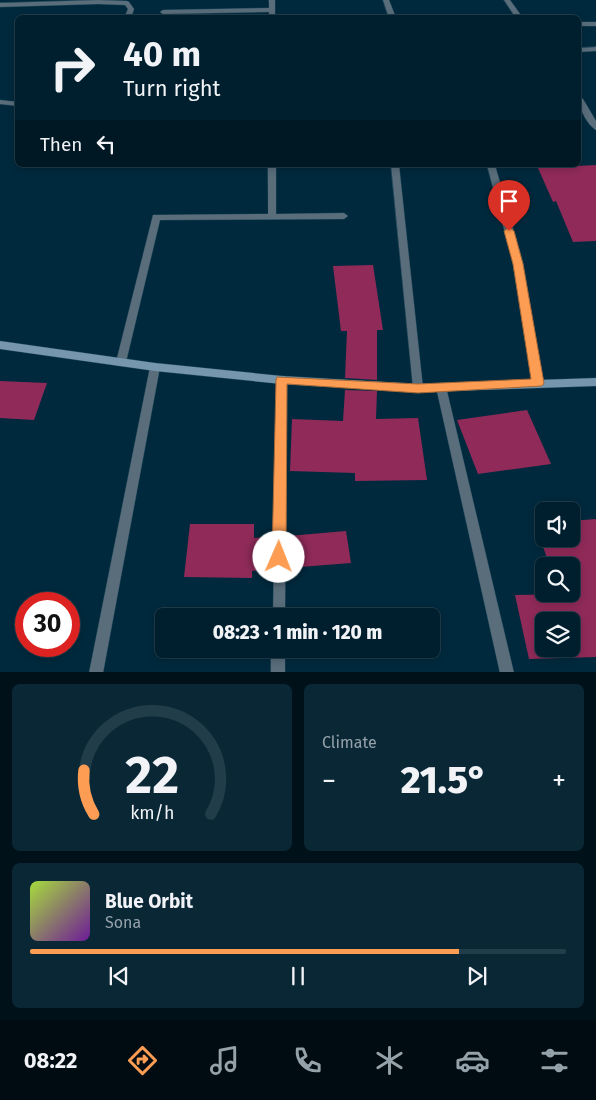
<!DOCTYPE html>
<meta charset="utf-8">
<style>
body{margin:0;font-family:"Fira Sans",sans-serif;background:#0a2736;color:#f1f3f6;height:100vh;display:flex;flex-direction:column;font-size:19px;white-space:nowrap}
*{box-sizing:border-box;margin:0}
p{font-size:16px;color:#95a2aa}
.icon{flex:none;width:28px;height:28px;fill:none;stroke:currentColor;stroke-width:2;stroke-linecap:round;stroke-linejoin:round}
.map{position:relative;height:672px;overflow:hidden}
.sheet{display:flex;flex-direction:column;gap:12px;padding:12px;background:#001119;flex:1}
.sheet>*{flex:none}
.banner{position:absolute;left:15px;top:15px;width:566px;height:152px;border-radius:8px;box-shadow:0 2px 8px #0003,0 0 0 1px #223d4a;background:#001f2e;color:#f1f3f6;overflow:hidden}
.fabs{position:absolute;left:535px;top:502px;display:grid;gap:10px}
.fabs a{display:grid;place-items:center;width:45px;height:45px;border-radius:8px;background:#001f2e;box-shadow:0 2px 8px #0003,0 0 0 1px #223d4a;font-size:25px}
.speed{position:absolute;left:15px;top:592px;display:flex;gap:10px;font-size:25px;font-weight:700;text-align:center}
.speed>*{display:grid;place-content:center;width:65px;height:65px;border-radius:50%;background:#001f2e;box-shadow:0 2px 8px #0003,0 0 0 1px #223d4a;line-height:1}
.speed .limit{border:8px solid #d22;background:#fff;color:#111}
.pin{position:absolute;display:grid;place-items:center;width:42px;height:42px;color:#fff;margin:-51px -21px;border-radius:50% 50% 50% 0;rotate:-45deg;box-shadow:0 0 5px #0007}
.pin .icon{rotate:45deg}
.me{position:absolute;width:55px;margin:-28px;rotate:1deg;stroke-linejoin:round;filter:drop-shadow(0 0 4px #0008)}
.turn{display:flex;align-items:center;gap:18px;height:105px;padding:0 25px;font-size:22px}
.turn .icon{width:65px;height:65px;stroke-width:2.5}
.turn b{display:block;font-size:35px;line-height:42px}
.then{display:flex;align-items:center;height:48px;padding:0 25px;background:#0003;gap:10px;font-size:19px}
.big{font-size:38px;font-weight:800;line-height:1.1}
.sheet .tile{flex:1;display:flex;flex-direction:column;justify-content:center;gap:8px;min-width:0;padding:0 18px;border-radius:8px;background:#0a2736}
.sheet .dial{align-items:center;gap:0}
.dial svg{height:130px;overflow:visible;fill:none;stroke:#223d4a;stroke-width:7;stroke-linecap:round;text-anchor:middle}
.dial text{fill:#f1f3f6;stroke:none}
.song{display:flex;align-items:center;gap:15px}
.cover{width:60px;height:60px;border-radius:8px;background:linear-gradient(135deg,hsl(80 70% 55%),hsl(280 70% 35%))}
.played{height:5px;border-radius:2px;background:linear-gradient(90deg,#fc9d53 80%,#223d4a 80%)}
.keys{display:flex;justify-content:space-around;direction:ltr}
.heat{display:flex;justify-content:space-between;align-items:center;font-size:28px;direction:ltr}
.sheet .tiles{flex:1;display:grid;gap:12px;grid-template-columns:1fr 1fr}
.tile:last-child{grid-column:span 2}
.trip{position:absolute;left:155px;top:608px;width:285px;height:50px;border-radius:8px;background:#001f2e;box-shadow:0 2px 8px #0003,0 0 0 1px #223d4a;font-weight:800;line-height:50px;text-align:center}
.dock{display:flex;height:80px;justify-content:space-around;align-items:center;background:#000c12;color:#95a2aa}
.dock .icon{width:35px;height:35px}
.dock .selected{color:#fc9d53}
.dock b{font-size:22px;color:#f1f3f6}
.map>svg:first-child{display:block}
</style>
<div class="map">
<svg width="596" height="673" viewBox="0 0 596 673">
<rect width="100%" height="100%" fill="#00293d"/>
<path fill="#902a59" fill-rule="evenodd" d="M596 165V241L573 242 556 201 553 202 538 168Z
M373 265 383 330H377V380L345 378 347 331H341L333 266Z
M0 381 47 383 34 420 0 418Z
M345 390 377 391 376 419 418 418 427 480 355 481V473L290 471 292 419 343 421Z
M527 410 551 464 478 474 457 420Z
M596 519V657L529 659 515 595 571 594V566H550L535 525 544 524V539H571V521ZM544 621H571V649H544Z
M190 524H254V538L272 537V569L252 571V578L184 577Z
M346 531 351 563 287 568 288 536Z"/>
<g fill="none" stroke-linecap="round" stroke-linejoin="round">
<defs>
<path id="street" d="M98 0 127 1 129 2 134 9 131 18H124L128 9 125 5 98 4 0 7V3Z
M269 0H275V18H269V12L163 14 160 12 163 10 269 8Z
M383 0H389L396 18H389Z
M504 0H510L523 18H516Z
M579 22H596V26H579Z
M596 47V51L579 52V48Z
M579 97 583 99 596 121V130C587 125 578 107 579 97Z
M0 100 18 102V106L0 104Z
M268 165H276V214L344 213 348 216 344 219 160 220 126 362 121 366 117 365 116 362 153 215 268 214Z
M391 165H399L423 388 422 391H414L413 388Z
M487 165H495L523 263 543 383 542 386H534L533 383 513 263Z
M155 363 160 367 103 673H89L150 367Z
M282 376 286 377 287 380 285 616H273L277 380 278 377Z
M441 383 445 384 446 387 514 673H500L436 387 437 384Z
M271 649H285V673H271Z"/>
<path id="secondary" d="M0 341 155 363 282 376 418 384 596 378V386L418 392 282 384 155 371 0 349Z"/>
</defs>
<use href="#street" stroke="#1e4558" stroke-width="1"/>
<use href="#secondary" stroke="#1e4558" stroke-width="1"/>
<use href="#street" fill="#596d7b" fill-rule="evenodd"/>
<use href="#secondary" fill="#7596ac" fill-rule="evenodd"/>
</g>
<path fill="#fc9d53" stroke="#a46636" d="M509 227 514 231 523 264 544 383 542 386 418 393 287 384 286 557 284 561 279 563 274 561 272 557 276 380 277 377 418 384 531 379 513 264 504 231Z"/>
</svg>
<div class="fabs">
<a><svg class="icon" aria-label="sound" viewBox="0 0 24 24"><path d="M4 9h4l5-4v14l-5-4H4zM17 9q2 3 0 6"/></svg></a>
<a><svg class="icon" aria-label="search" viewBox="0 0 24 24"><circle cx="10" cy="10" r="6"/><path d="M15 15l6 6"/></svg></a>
<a><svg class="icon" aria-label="layers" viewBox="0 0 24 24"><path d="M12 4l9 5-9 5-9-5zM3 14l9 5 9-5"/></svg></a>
</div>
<div class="speed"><div class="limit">30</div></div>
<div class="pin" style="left:509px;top:231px;background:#d93025"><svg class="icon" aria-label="arrive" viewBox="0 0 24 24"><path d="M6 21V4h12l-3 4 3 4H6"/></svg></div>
<svg class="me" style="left:279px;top:557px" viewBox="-20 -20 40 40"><circle r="19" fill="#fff"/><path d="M0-13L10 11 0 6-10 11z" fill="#fc9d53"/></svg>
<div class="trip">08:23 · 1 min · 120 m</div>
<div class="banner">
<div class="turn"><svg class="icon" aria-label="right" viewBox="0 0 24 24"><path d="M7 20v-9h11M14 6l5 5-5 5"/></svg><div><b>40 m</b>Turn right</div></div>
<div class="then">Then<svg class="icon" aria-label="left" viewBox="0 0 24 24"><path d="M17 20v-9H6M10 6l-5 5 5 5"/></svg></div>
</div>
</div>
<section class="sheet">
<div class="tiles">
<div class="tile dial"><svg viewBox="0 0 100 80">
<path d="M14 69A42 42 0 1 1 86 69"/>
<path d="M14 69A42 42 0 0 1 8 42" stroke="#fc9d53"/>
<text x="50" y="56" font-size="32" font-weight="700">22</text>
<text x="50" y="72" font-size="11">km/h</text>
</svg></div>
<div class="tile"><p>Climate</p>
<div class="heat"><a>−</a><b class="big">21.5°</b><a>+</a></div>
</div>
<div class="tile">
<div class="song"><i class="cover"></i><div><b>Blue Orbit</b><p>Sona</p></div></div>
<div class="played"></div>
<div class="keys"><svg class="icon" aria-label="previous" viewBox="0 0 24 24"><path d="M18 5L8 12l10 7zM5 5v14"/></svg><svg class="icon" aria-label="pause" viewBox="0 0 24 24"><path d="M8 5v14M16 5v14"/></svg><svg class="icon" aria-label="next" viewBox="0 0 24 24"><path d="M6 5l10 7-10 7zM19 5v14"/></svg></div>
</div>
</div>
</section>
<nav class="dock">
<b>08:22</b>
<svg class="icon selected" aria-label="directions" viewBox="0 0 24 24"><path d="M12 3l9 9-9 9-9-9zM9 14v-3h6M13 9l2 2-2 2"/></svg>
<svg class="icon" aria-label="music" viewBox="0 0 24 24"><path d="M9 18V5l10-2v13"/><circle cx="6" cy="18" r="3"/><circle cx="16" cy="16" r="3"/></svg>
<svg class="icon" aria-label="phone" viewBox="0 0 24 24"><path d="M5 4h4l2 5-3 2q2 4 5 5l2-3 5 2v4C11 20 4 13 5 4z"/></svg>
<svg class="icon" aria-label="climate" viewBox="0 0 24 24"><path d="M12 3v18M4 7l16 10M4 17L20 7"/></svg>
<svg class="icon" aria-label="car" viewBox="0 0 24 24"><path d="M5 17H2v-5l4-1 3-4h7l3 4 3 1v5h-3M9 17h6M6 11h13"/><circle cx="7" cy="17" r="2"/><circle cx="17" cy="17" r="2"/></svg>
<svg class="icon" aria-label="filters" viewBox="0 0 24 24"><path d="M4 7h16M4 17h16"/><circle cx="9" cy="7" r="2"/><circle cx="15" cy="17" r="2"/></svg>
</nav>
